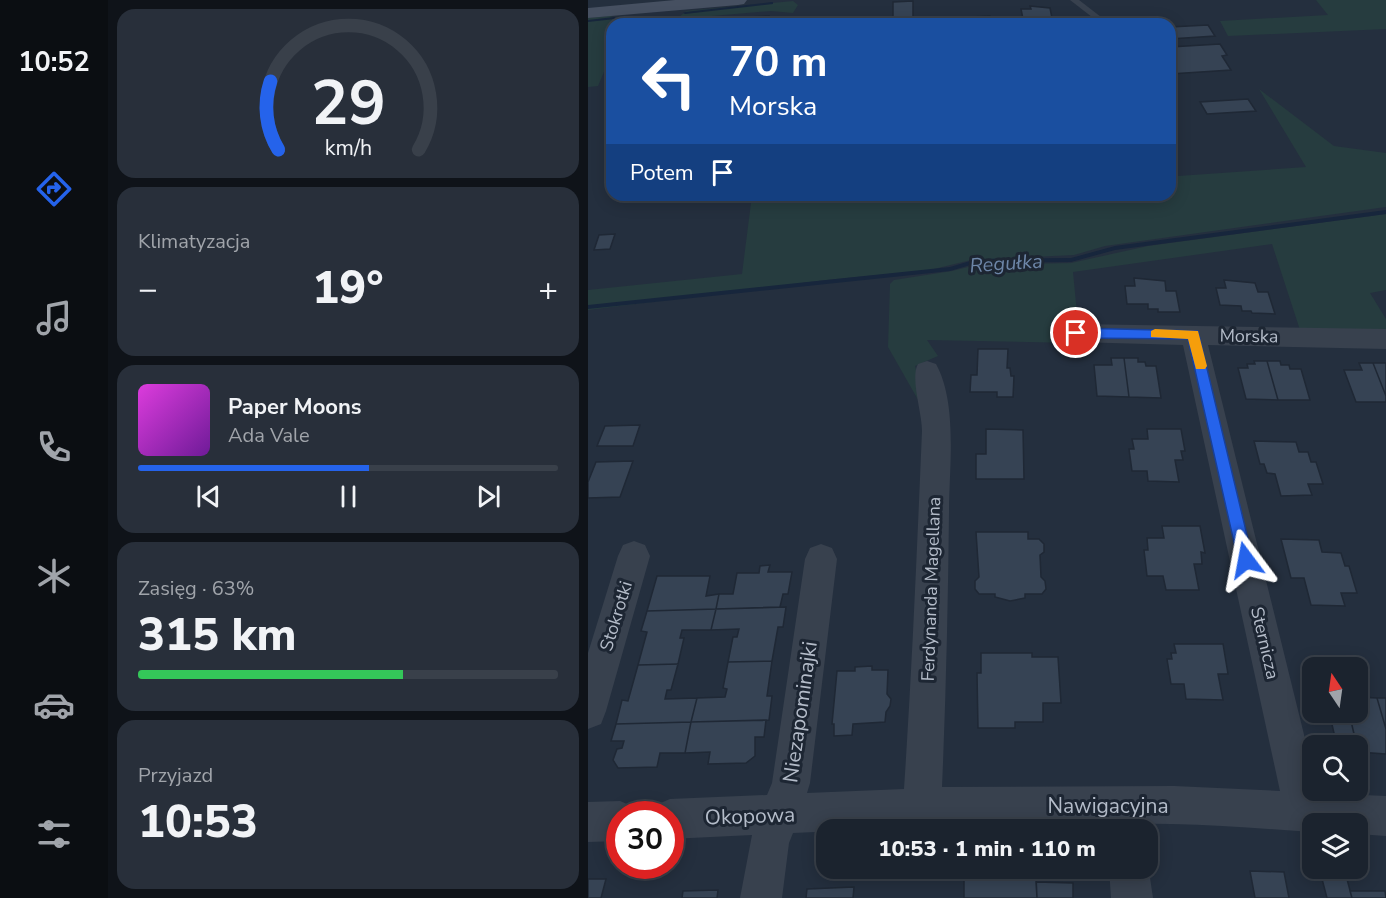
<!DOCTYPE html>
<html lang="pl">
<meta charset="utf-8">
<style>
body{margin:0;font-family:"Nunito Sans",sans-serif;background:#282f3a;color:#f1f3f6;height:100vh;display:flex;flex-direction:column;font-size:22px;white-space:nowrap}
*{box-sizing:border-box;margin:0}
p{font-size:20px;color:#a0a4aa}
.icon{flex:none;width:33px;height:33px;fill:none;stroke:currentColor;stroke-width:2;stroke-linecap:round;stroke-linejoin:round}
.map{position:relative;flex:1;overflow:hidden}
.details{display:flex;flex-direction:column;gap:9px;padding:9px;background:#0f1319;width:480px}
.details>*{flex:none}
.top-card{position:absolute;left:18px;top:18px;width:570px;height:183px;border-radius:18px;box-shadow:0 3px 15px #0003,0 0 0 2px #39404a;background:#1a4fa0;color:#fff;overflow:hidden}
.needle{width:39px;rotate:347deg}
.buttons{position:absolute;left:714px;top:657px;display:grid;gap:12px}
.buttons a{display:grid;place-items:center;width:66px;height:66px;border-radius:12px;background:#1b232e;box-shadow:0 3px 15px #0003,0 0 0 2px #39404a;font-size:30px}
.speed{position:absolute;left:18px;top:801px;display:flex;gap:12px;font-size:30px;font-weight:700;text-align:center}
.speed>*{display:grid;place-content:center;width:78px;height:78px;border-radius:50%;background:#1b232e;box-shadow:0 3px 15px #0003,0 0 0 2px #39404a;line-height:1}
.speed .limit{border:9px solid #d22;background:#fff;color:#111}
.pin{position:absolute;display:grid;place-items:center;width:51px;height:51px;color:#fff;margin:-26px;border:3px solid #fff;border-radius:50%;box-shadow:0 2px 6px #0007}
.me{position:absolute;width:66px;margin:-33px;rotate:347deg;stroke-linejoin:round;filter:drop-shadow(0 0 4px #0008)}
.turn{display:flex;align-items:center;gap:21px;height:126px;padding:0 24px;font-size:27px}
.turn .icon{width:78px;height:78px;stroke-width:2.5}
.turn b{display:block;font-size:42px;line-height:51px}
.then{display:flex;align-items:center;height:57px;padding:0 24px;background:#0003;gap:12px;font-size:22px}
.big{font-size:45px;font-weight:800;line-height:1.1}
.details .widget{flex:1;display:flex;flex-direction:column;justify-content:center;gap:9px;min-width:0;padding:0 21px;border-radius:18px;background:#282f3a}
.details .dial{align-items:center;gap:0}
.dial svg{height:156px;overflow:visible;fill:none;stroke:#39404a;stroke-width:7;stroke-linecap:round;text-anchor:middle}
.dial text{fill:#f1f3f6;stroke:none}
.song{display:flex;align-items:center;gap:18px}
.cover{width:72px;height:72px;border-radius:9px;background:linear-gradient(135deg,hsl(300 70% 55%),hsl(280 70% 35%))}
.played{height:6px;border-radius:3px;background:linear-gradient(90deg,#2563eb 55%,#39404a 55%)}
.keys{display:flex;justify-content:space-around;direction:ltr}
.heat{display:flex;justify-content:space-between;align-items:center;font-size:33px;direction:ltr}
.charge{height:9px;border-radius:4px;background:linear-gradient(90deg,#34c759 63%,#39404a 0)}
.trip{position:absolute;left:228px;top:819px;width:342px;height:60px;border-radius:18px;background:#1b232e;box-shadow:0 3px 15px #0003,0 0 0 2px #39404a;font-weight:800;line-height:60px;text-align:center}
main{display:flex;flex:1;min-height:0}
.tab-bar{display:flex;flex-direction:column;width:108px;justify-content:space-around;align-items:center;background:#0b0e12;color:#a0a4aa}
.tab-bar .icon{width:42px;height:42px}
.tab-bar .active{color:#2563eb}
.tab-bar b{font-size:27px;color:#f1f3f6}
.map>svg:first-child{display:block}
</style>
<main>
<nav class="tab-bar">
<b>10:52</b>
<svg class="icon active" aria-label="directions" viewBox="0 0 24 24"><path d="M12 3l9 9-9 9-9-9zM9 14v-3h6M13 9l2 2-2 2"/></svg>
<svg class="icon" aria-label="music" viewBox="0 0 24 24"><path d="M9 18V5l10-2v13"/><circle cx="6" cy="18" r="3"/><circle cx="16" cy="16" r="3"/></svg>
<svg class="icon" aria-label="phone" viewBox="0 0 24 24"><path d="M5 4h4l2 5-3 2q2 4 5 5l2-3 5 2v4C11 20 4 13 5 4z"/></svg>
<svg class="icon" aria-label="climate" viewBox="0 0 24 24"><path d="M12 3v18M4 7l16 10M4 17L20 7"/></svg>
<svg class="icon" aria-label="car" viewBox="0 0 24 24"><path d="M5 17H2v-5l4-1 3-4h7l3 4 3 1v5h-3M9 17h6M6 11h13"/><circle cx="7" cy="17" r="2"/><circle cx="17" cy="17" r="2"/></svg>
<svg class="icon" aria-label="filters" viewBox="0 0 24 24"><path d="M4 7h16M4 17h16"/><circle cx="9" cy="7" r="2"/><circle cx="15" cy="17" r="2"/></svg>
</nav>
<section class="details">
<div class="widget dial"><svg viewBox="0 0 100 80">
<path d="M14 69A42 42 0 1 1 86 69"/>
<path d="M14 69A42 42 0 0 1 10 34" stroke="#2563eb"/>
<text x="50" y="56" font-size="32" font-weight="700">29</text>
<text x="50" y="72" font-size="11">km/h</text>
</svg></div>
<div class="widget"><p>Klimatyzacja</p>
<div class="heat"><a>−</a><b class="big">19°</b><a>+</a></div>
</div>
<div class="widget">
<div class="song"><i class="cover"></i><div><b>Paper Moons</b><p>Ada Vale</p></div></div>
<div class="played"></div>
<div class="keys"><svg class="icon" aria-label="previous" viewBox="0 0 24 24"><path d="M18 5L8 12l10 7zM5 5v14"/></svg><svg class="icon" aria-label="pause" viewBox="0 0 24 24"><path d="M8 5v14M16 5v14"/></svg><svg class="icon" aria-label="next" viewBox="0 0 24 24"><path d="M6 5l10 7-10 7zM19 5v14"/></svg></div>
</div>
<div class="widget"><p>Zasięg · 63%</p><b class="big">315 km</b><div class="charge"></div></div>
<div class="widget"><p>Przyjazd</p><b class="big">10:53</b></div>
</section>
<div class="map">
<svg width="798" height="898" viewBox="0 0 798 898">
<rect width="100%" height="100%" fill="#242f3e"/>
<path fill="#263c3f" d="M728 0H798V29L640 36 632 21 740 15Z
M205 1 210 5 205 13 183 11 89 19 98 11Z
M22 16 34 20 37 24H24V53L10 86 0 87V18Z
M671 89 746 146 798 153V207L517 246 486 255 383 260 342 270 238 280 0 310V290L154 274 164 195H582V173L590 176 718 167Z
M798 214V290L782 293 798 319V332L712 330 684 244 485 272 490 324 487 343 339 340 350 356 327 366 339 411 337 412 300 347 302 284 306 280 364 271 388 265 483 263 560 246Z"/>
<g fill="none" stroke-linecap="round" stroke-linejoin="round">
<path fill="#17263c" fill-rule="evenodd" d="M184 2H185V4L97 14 95 13 97 12Z
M26 17H27V19L0 22V20Z
M798 210V214L527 250 483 262 389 263 362 271 0 309V305L362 267 389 259 483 258 527 246Z"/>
</g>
<path fill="#364354" stroke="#1f2835" stroke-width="1.5" d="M325 1V17L305 18V2Z
M442 6 462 8 464 18 435 19 433 9H443Z
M181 16 180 24H160L161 17Z
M402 16 404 24H365L364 18Z
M264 18V24H243V19Z
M620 25 627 36 582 39V27Z
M632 44 639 55 634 56 643 70 582 74V47Z
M660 99 668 111 619 114 612 102Z
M27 234 22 249 6 250 11 235Z
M546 278 577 281 578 291H588L592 312H570V309H560V304H539L537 286H547Z
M636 280 667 283 670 292H680L687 314 664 313 663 311H654L653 306 632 305 628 288H638Z
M390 349H420L419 368H422L423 376H426L425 397H409V392H382L383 375H389Z
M523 358H536L541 397 509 396 506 365H524Z
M536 358H550V362H557L558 366H568L573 398 541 397Z
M666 361H679L690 400 658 399 650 368H660L659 364H667Z
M679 361H692L693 365H701L702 369H713L722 400H690Z
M771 363H785L798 396V402H768L756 370H774Z
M785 363H798V396Z
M52 425 45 446H9L17 426Z
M398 429 435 430 436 479H388V454H398Z
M559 429H593L597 451H593L595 460H587L591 482 560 481 559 471H544L541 449H546L544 439H560Z
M666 441 708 442 711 452H720L723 462H728L735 484H720L724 495 693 496 687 474 679 473 676 464H672Z
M45 461 32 497 0 498V482L8 462Z
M574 526H612L617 553 613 552 614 564H606L611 590H578L575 576H559L556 550H560L559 538H576Z
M388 532H440V539H451L456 544V552L452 555 453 577 457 581 458 589 454 594H437V598L422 601 407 597V594H391L387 589V581L391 577Z
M693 539 731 540 734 552 753 553 757 566H761L769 593H753L757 606 723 605 716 578H703Z
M182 565 180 572H204L200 594H195L192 607 128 609 131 594H145L149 573H171L172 566Z
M69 576H122L118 596 131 594 128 609 59 611Z
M198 607 195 627H190L184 661 140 662 145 637H149L151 629 123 630 128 609Z
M128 609 123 630H94L92 638H96L90 664 50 665 59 632 53 631 59 611Z
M586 644H635L640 674H630L635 700 598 699 596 684H583L579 659H584L583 653H588Z
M393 653H444V657H470L473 703H455V722H427V728H390L389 673H393Z
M184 661 179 696H184L181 720 103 722 109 698 137 697 139 689 135 688 140 662Z
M90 664 83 690H79L77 699 109 698 103 722 28 724 34 700 40 701 50 665Z
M284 666V670H300L299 694 303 699 302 706 298 712 297 722 265 724 264 735 246 736V724H244L249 671H267V667Z
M770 697 789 698 798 729V754L770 752 761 712H770Z
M789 698H798V729Z
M742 716 762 717 769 746H749Z
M178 720 176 737H167V756L158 763 120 764 122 752 97 753 103 722Z
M103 722 97 753H72L69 767 30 768 25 760 29 749 34 748 36 741H23L28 724Z
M662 871 696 872 701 898H667Z
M401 875 402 880H423V876H448L449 898H376V876Z
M0 879H18L13 898H0Z
M734 879H759L764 898H739Z
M448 882 485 883V898H449Z
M266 887 265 898H218L219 889Z
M130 890 129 898H94L95 891Z
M762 891H797L798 898H764Z"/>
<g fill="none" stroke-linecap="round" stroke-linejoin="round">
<path fill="#38414e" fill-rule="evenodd" d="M482 0H491L522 24H513Z"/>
<path fill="#38414e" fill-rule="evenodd" d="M488 324 798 329V349L620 345 724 767V790H730L731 793 798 796V836L770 834V824H724V832C678 829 631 825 584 824 457 823 328 827 205 833L201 843 194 898H152L164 835 82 839V814H64L68 805 82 799 179 795 184 783 217 559 222 548 233 544 244 548 249 559 222 783 219 793 316 789C324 669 329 550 334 431 334 412 322 378 330 364L339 361 348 364C370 404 361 468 361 513 360 604 358 695 354 787L586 786 692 791 595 345 488 342 479 340 475 333 479 326Z
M46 541 57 545 62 556 18 711 13 724 0 729V653L30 556 35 545Z
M32 801 46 807 49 814H32V841L0 842V802Z
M560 864 565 898H523L521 868H560Z"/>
<path fill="#465061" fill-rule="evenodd" d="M87 0H159L156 4 150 5 0 18V8Z"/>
</g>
<path fill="#2563eb" stroke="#184099" stroke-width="1.5" d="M488 328 610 331 665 560 663 565 658 567 652 565 650 560 600 339 488 338 482 333Z"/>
<path fill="#f59e0b" d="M567 329 610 331 619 366 617 369H608L600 339 563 337V331Z"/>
<g text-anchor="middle" stroke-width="6" stroke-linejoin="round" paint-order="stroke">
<g font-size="18" fill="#b4bcc9" stroke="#1d2633">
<text transform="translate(661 336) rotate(1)" y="6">Morska</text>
<text transform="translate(343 589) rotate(-88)" y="6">Ferdynanda Magellana</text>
<text transform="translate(28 616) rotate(-73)" y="6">Stokrotki</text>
<text transform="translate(677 643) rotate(77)" y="6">Sternicza</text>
</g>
<g font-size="20" font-style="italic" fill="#6d86a8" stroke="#1d2633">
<text transform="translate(418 263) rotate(-4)" y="7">Regułka</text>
</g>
<g font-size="21" fill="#b4bcc9" stroke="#1d2633">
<text transform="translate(212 712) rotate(-82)" y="7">Niezapominajki</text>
<text x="520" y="813">Nawigacyjna</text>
<text transform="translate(162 816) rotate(-2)" y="7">Okopowa</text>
</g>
</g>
</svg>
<div class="buttons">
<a><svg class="needle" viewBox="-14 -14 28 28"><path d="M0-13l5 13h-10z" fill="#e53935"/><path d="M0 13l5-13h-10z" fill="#a0a4aa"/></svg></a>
<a><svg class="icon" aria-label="search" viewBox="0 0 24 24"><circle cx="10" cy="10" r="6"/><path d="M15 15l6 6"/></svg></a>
<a><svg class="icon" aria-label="layers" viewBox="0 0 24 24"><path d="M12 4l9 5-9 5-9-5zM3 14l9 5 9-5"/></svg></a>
</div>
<div class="speed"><div class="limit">30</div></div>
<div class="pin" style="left:488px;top:333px;background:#d93025"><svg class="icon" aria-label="arrive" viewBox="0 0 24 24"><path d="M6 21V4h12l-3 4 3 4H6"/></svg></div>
<svg class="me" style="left:658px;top:560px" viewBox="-20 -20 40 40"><path d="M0-17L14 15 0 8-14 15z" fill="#2563eb" stroke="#fff" stroke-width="4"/></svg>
<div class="trip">10:53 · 1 min · 110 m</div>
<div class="top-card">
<div class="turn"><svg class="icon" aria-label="left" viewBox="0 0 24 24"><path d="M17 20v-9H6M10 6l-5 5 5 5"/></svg><div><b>70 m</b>Morska</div></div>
<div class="then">Potem<svg class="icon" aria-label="arrive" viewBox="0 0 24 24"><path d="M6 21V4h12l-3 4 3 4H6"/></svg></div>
</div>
</div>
</main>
